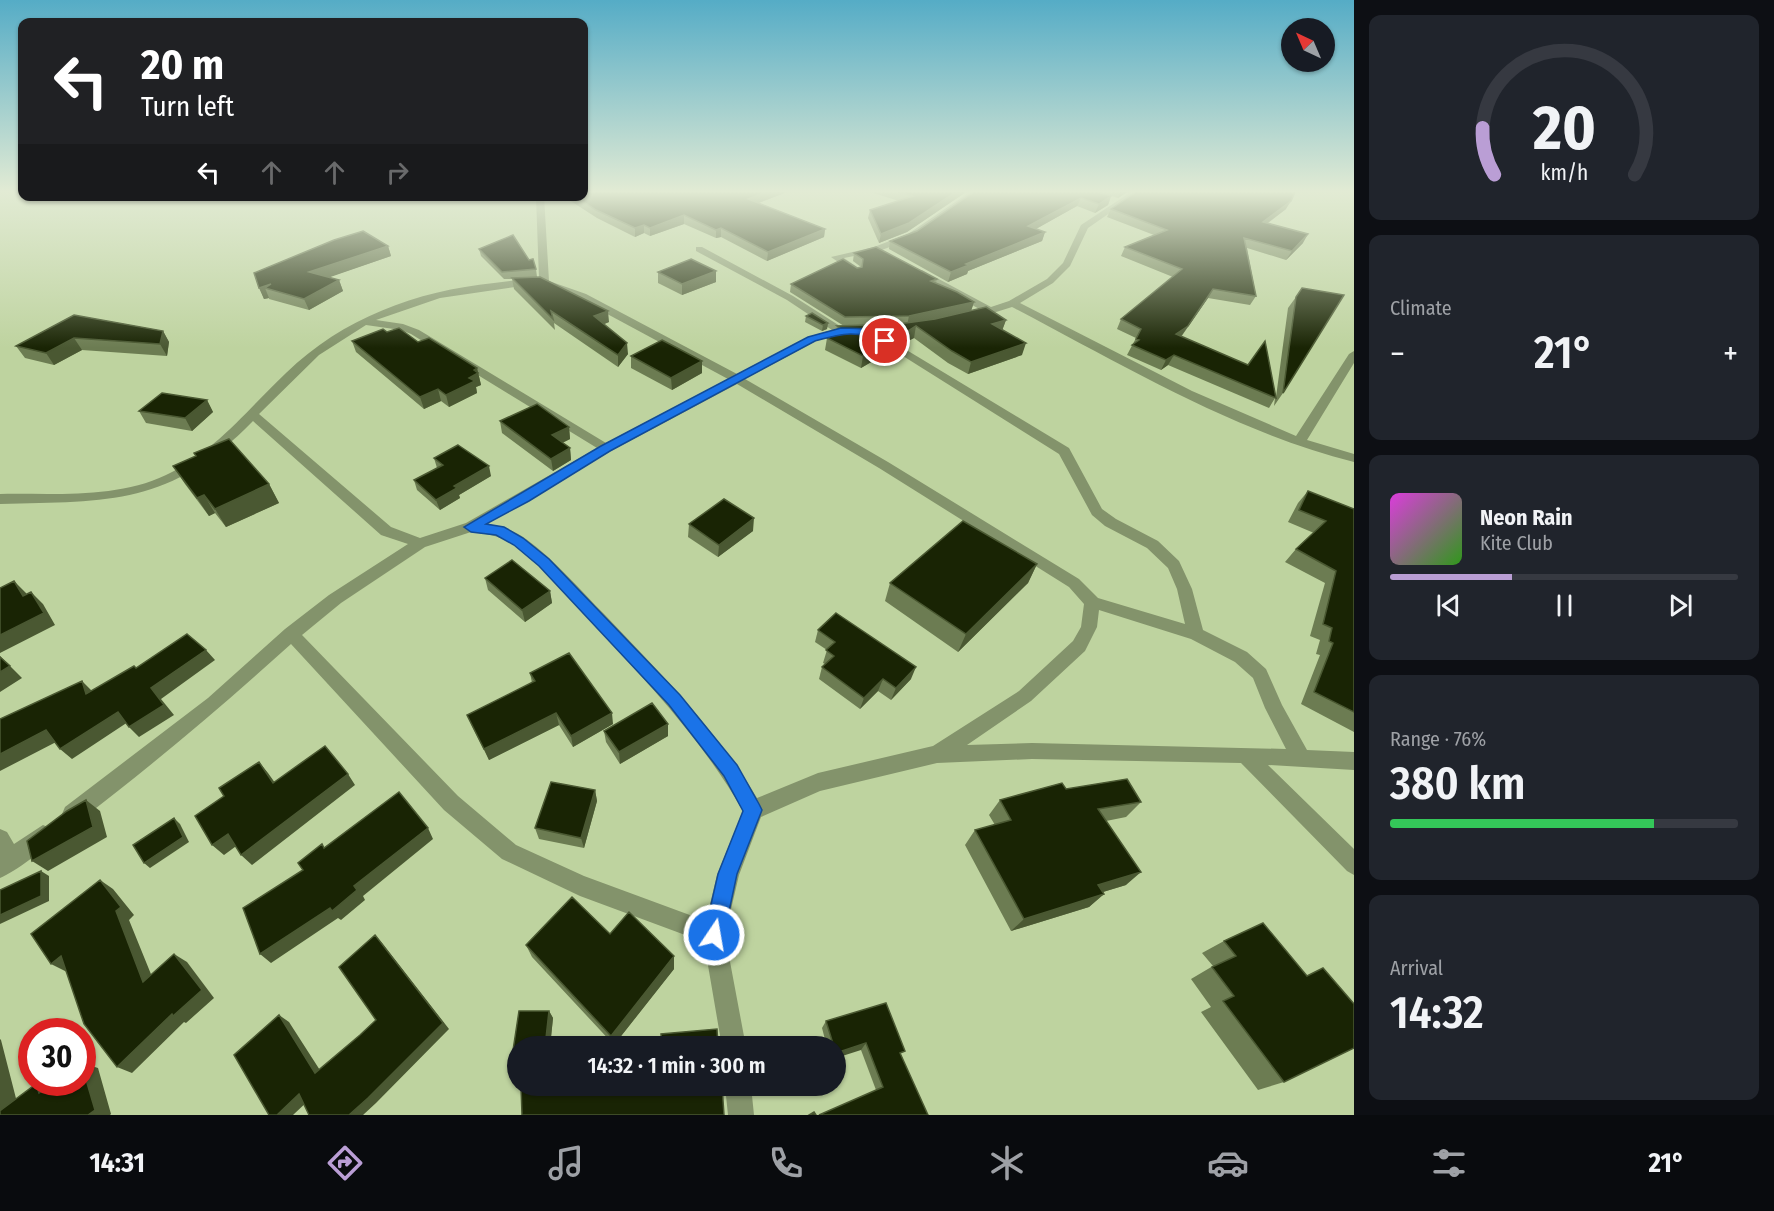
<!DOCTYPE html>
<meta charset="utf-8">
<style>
body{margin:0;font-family:"Fira Sans Condensed",sans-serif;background:#20242c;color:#f1f3f6;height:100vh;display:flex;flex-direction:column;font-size:22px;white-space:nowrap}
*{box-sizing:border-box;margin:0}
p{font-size:20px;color:#9ea1a6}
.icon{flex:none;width:33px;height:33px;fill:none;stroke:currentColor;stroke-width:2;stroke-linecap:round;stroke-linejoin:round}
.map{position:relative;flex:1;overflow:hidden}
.drawer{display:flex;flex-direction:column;gap:15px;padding:15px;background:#0d0f14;width:420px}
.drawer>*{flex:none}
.top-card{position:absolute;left:18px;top:18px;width:570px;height:183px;border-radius:12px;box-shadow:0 2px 4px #0004;background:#202124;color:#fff;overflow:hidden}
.needle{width:39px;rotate:316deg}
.fabs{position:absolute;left:1281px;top:18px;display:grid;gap:12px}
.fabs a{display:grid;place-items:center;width:54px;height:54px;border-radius:50%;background:#171b24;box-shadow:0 2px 4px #0004;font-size:30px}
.speed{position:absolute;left:18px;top:1018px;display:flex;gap:12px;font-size:30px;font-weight:700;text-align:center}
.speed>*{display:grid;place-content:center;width:78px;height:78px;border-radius:50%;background:#171b24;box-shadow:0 2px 4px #0004;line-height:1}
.speed .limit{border:9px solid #d22;background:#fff;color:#111}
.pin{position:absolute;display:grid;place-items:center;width:51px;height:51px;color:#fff;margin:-26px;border:3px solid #fff;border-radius:50%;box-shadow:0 2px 6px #0007}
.me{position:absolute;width:66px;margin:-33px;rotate:12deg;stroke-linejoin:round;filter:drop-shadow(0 0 4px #0008)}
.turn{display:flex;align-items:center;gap:21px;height:126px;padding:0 24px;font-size:27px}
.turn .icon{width:78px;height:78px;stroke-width:2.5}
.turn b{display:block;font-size:42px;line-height:51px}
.lanes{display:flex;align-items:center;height:57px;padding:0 24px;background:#0003;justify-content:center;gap:30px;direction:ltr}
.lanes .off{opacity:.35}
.big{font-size:45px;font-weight:600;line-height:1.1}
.drawer .widget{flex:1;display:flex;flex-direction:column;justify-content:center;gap:9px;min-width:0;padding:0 21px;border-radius:12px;background:#20242c}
.drawer .dial{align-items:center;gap:0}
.dial svg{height:156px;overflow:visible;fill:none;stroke:#363941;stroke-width:7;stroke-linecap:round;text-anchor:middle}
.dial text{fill:#f1f3f6;stroke:none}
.song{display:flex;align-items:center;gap:18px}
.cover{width:72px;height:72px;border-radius:9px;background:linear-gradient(135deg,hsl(300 70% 55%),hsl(110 70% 35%))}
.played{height:6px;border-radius:3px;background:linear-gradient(90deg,#ba9ed5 35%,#363941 35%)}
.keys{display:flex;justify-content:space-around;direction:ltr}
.heat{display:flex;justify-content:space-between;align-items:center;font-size:33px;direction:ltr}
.charge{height:9px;border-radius:4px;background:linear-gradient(90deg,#34c759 76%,#363941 0)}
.trip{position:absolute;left:507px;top:1036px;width:339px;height:60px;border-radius:30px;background:#171b24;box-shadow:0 2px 4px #0004;font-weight:600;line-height:60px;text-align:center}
.dock{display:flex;height:96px;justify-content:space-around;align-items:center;background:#090b0e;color:#9ea1a6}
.dock .icon{width:42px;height:42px}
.dock .on{color:#ba9ed5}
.dock b{font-size:27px;color:#f1f3f6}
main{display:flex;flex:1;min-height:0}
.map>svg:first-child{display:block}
</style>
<main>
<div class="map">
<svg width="1354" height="1115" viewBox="0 0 1354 1115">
<rect width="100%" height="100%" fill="#bed39f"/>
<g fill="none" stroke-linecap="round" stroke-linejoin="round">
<path fill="#83936b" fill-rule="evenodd" d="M970 192H979L914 238 879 251 844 258 860 269V273H854L831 257 874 247 908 234Z
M1131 192H1140L1088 228 1070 266 1053 283 1020 303 1192 391 1296 436 1349 354 1354 351V363L1307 440 1354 454V462C1232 431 1123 365 1012 307L977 318H969V314L981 310 914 272 922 270 991 307 1009 301 1047 279 1063 263 1081 225Z
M536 196H544L549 281 586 294 737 374 808 337 832 330 787 300 696 251V247H702L793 296 843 328H912V332L908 333 880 334 1069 448 1102 509 1116 519 1158 541 1179 561 1192 589 1203 630 1247 652 1266 669 1282 705 1307 750 1354 752V770L1268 765 1354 849V875L1347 871 1241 763 1032 759 937 763 820 791 761 817 739 875 725 935 746 1047H722L704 942 580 896 502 859 444 810 291 644C222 706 153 765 79 821L72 824 65 821 62 814 65 807 208 698 285 629 329 595 408 544 381 535 253 421C170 506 111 501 0 504V494C54 493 116 499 166 475 215 452 247 410 286 373 343 318 416 291 494 283 509 281 524 279 539 279ZM529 285 547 286 572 295 728 379 606 443 419 330 403 324 376 320 440 298ZM366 325 401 330 411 334 597 448 466 523 420 538 391 527 259 414 319 355ZM841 334H868L1059 454 1092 515 1105 526 1147 548 1168 568 1177 589 1185 624 1098 598 1079 579 888 462 745 379 816 341ZM737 384 879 468 1069 587 1084 604 1081 627 1073 641 1019 691 933 746 818 773 757 798C716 729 660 673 605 615 579 589 555 560 526 539 514 530 501 526 487 524L611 451ZM471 532C487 534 501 536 514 545 543 565 565 594 589 619 645 680 702 739 743 811L717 875 706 921 584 876 516 845 458 796 302 635 341 603 425 547ZM1099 610 1191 639 1235 662 1253 678 1265 708 1286 749 1032 743 967 745 1031 701 1085 651 1097 627Z
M43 825 50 828 53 835C48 849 14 872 0 878V829L7 832 14 844Z
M725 1086H751L754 1115H728Z"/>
</g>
<path fill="#6c7c52" d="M787 192 759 203 825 229 824 237 767 261 721 237 716 238 684 224 650 236 644 233 635 237 597 218 563 196Z
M870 192H966L907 232 879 243 868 218 870 210 899 201Z
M974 192H1127L1118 198 1103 193 1111 196 1108 205 1095 213 1077 206 1036 229 1045 232 1042 241 968 271 967 274 948 282 889 249 890 241 917 231Z
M1111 209H1286L1268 223 1303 243 1286 260 1247 248 1256 296 1250 305 1208 298 1181 337 1276 397 1288 308 1296 297 1283 393 1274 406 1275 398 1269 408 1168 365 1161 370 1127 355 1136 338 1117 329 1121 319 1173 277 1121 256 1125 247 1154 235 1107 217Z
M388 246 391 256 329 277 339 280 343 291 309 310 269 299V298L264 299 254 273Z
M479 249 536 269 537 277 609 322 604 324 628 354 618 367 554 323 555 330 514 289 512 279H504L481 256Z
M854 253 937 279 936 283 974 302 971 311 927 320H1006L1002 330 1022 355 968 374 948 363 914 338 902 344 888 336 891 325H869L892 340 890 351 861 368 825 350 827 338 836 333 837 326H844L790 292 791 284 861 267 853 261Z
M658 272 716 282 682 295 658 283Z
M74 315 163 331 169 342 167 356 82 350 54 365 25 358 16 346Z
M806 316 828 323 827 329 822 331 805 322Z
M352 341 418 342 477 368 481 385 476 387 477 393 449 407 441 401 424 409 356 352Z
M631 356 702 373 672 390 631 368Z
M207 400 213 412 192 431 146 423 139 411Z
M500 421 569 427 570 439 562 443 570 448 571 460 553 471 502 433Z
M434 458 491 476 459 495 460 498 440 510 417 490 414 480 437 468Z
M173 466 269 484 279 503 226 527 215 513 209 516 185 484Z
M1308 491 1354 509V732L1301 704 1320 655 1316 654 1320 640 1310 636 1325 583 1285 562 1296 549 1314 533 1288 522 1298 503Z
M689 524 753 531 718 557 688 537Z
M1037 564 1028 583 958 652 885 601 890 583Z
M485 578 550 591 552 603 525 622 488 590Z
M818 630 911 679 891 700 878 691 860 709 819 679 822 667 825 664 823 663 827 650 815 642Z
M530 673 613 724 573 747 559 725 489 760 472 726 467 715 532 683Z
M604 731 668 736 620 764 606 742Z
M1066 789 1141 802 1126 817 1106 821 1126 885 1103 892 1104 894 1089 907 1011 931 965 845 975 830 995 825 989 815 1000 800Z
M595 790 597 801 584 848 539 839 535 828Z
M1263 923 1284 1082 1258 1090 1201 1012 1211 1007 1191 979 1213 966 1202 953 1224 941Z
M610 934 674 956V969L614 1045 532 957 526 945Z
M519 1011H549L553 1018 550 1047H518V1076H515L510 1070Z
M826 1021 901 1055 927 1115 876 1090 861 1050 827 1047 822 1028Z"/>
<path fill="#4a5832" d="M766 192H787L748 207V199Z
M956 192H966L907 232 879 243 881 234Z
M1120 192H1127L1118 198Z
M1111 196 1108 205 1095 213 1099 204Z
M1081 198 1077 206 1025 235 1028 226Z
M1291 201 1286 209 1258 230 1263 222Z
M684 215V224L650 236V228Z
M644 225V233L635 237V228Z
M721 228V237L716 238V230Z
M825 229 824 237 767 261 768 252Z
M1045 232 1042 241 968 271 967 274 948 282 951 272 966 264Z
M1308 234 1303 243 1286 260 1292 251Z
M388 246 391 256 313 283 309 272Z
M716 271V282L682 295V284Z
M339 280 343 291 309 310 304 299Z
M271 284 265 288 269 298 264 299 259 288Z
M1213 289 1208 298 1182 335 1171 344 1176 334Z
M974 302 971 311 907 325 909 316Z
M608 311 609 322 595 328 594 316Z
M1006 320 1002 331 992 324Z
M828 323 827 329 822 331 823 325Z
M916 326 914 338 902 344 905 333Z
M163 331 169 342 167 356 160 344Z
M74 338 82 350 54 365 46 353Z
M892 340 890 351 861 368 863 356Z
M627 343 628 354 618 367V355Z
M1026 343 1022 355 968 374 971 362Z
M1174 355 1168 365 1161 370 1166 360Z
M702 361V373L672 390 671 378Z
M477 368 481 385 476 387 477 393 449 407 446 395 469 378 474 370Z
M438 389 441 401 424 409 420 397Z
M207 400 213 412 192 431 185 418Z
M569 427 570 439 554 447 552 435Z
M570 448 571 460 553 471 551 459Z
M489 466 491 476 459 495 460 498 440 510 436 500 454 486Z
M269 484 279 503 226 527 215 509Z
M204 495 215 513 209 516 197 498Z
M754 518 753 531 718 557 719 545Z
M1037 564 1028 583 958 652 966 634Z
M14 581 26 593 35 608 23 596Z
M550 591 552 603 525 622 522 610Z
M31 592 43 604 55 625 0 653V635Z
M206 650 215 660 161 699 174 715 139 737 129 727 151 688Z
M0 656 22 678 0 692Z
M916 667 911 679 891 700 896 688Z
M883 679 878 691 860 709 864 698Z
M82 681 93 692 86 694Z
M118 712 128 722 72 759 60 749Z
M556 713 559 725 489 760 484 749Z
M612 713 613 724 573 747 571 736Z
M668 724V736L620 764 619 752Z
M46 730 58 741 0 771V754Z
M259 762 268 773 283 794 273 783Z
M348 774 355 785 252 865 241 855Z
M595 790 597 801 584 848 581 838Z
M86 800 100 811 107 837 48 871 32 861Z
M174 818 180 824 189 842 150 868 144 863Z
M428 828 433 839 363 896 365 900 341 920 338 918 271 963 260 954 354 886Z
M228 834 239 844 224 855 212 845Z
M41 871 49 876V901L0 924V915Z
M1141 872 1126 885 1083 898 1098 885Z
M100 880 113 889 134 915 129 920 157 989 143 982Z
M1104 894 1089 907 1011 931 1024 919Z
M375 935 382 943 449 1029 376 1103 363 1115H349L443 1023Z
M174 954 187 962 214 998 186 1023 184 1022 132 1073 117 1067 172 1014Z
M61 956 67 972 51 964Z
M674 956V969L614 1045 611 1036Z
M549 1011 553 1018 550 1047H545Z
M279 1015 289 1022 325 1078 315 1073Z
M0 1039 1 1040 20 1114 1 1110 0 1105Z
M866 1043 861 1050 836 1058V1053Z
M82 1063 98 1068 111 1114 110 1115H88Z
M36 1084 54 1089 39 1093Z
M541 1086H545L544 1097 540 1092Z
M299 1094 310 1099 293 1115H277Z"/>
<path fill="#192404" stroke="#4a5832" stroke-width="1.5" d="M584 192H766L748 199 825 229 768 252 721 228 716 230 684 215 650 228 644 225 635 228 596 210 575 196H584Z
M898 192H956L909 223 881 234 870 210 913 196Z
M974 192H1098L1111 196 1099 204 1081 198 1028 226 1045 232 966 264 969 265 951 272 890 241 917 231Z
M1136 192H1295L1291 201 1263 222 1308 234 1292 251 1244 238 1256 296 1213 289 1188 326 1176 334 1248 365 1265 341 1276 398 1174 355 1166 360 1132 345 1139 340 1136 339 1141 329 1121 319 1182 269 1125 247 1167 230 1111 209Z
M363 231 388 246 309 272 339 280 304 299 265 288 271 284 259 288 254 273 334 240Z
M513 235 529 260 533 259 536 269 502 272 479 249Z
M876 247 937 279 931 281 957 292 974 302 909 316 845 317 791 284 843 259 857 268 862 267 863 259 854 253Z
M691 259 716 271 682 284 658 272Z
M540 277 608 311 594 316 627 343 618 355 551 311 553 319 512 278Z
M1302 288 1344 295 1283 393 1296 297Z
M986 307 1006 320 992 324 1026 343 971 362 952 351 916 326 905 333 891 325 935 319Z
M812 313 828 323 823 325 806 316Z
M74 315 163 331 160 344 74 338 46 353 16 346Z
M868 325 892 340 863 356 827 338 843 330 837 326Z
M399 328 418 342 429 338 477 368 474 370 478 373 469 378 475 381 446 395 438 389 420 397 352 341 383 329 387 332Z
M662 340 702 361 671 378 631 356Z
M162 393 207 400 185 418 139 411Z
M537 404 569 427 552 435 570 448 551 459 500 421Z
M229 439 269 484 215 509 204 495 197 498 173 466 196 456 194 453Z
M458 445 489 466 454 486 457 488 436 500 414 480 443 465 434 458Z
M1308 491 1354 509V712L1314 692 1333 643 1329 641 1332 628 1323 624 1336 571 1296 549 1326 521 1299 510Z
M724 499 754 518 719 545 689 524Z
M963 521 1037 564 966 634 890 583Z
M512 560 550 591 522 610 485 578Z
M14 581 23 596 31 592 44 613 0 635V588Z
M836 613 916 667 896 688 883 679 864 698 822 667 834 656 826 650 835 642 818 630Z
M187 634 206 650 151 688 164 705 129 727 118 712 60 749 46 730 0 754V719L82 681 86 694 134 666 136 668Z
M569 653 612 713 571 736 556 713 484 749 467 715 535 681 530 673Z
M0 657 10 666 0 672Z
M652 703 668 724 619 752 604 731Z
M325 746 348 774 241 855 228 834 212 845 195 816 224 796 219 788 259 762 273 783Z
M1127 779 1141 802 1098 809 1141 872 1098 885 1104 894 1024 919 975 830 1011 820 1000 800 1062 783 1066 789Z
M551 782 595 790 581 838 535 828Z
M399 792 428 828 354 886 357 890 332 911 330 908 260 954 243 908 303 870 298 863 322 844 324 848Z
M86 800 93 827 32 861 27 841 67 811Z
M174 818 183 837 144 863 133 845Z
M41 871V896L0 915V890Z
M100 880 121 907 116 911 143 982 174 954 202 990 173 1016 172 1014 117 1067 84 1024 61 956 51 964 31 934Z
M572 897 610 934 629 912 674 956 611 1036 526 945Z
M1263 923 1307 976 1323 968 1354 1004V1048L1284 1082 1223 1001 1234 996 1212 967 1236 956 1224 941Z
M375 935 443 1023 368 1098 349 1115H309L299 1094 277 1115H269L234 1055 279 1015 315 1073 360 1035 376 1020 339 967Z
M886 1003 905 1051 900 1053 928 1115H819L883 1087 866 1043 836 1053V1047H834L826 1021Z
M519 1011H549L545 1047H518V1071L510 1070Z
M717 1029 718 1047H662L661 1034Z
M82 1066 95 1110 88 1115H0V1105L1 1110 36 1084 39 1093 53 1083H82Z
M521 1086H541L540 1092 563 1086H722L724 1115H522Z
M814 1112 816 1115H809Z"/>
<linearGradient id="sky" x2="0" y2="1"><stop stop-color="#55acc6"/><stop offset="0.55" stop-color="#e2ebd4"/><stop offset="1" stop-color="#e2ebd4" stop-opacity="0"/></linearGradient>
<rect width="1354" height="348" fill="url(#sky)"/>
<path fill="#1a73e8" stroke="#114b97" stroke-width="1.5" d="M841 328 872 329 890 341 882 343C858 329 841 334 815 341L610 451 529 501 486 524 504 527 523 538 549 559 680 695 737 765 759 804 762 810 737 874 724 935 721 943 714 946 707 943 704 935 718 874 743 811 724 776 669 705 539 566 514 545 496 535 471 532 464 527 601 446 808 337Z"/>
</svg>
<div class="fabs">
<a><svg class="needle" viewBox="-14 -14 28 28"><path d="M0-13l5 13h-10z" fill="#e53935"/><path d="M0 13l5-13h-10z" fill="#9ea1a6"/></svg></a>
</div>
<div class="speed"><div class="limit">30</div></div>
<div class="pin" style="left:885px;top:341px;background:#d93025"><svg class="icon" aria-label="arrive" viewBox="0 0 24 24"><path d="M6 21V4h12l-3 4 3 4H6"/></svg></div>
<svg class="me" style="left:714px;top:935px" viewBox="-20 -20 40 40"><circle r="17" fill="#1a73e8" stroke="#fff" stroke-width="3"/><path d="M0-11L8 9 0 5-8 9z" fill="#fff"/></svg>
<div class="trip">14:32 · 1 min · 300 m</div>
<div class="top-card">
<div class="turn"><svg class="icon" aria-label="left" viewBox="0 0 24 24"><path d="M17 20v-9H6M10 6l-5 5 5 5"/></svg><div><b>20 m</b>Turn left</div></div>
<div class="lanes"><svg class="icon" aria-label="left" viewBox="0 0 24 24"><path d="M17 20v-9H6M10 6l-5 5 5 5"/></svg><svg class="icon off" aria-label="ahead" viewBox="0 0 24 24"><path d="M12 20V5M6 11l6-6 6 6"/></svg><svg class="icon off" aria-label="ahead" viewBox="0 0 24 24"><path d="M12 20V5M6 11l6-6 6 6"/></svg><svg class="icon off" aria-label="right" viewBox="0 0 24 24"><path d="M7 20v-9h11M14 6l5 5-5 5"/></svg></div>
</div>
</div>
<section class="drawer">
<div class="widget dial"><svg viewBox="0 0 100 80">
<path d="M14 69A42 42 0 1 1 86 69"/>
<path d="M14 69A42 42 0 0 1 8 45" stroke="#ba9ed5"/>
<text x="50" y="56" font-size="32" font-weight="700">20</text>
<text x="50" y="72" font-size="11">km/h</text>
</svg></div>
<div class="widget"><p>Climate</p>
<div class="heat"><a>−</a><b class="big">21°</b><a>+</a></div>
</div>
<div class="widget">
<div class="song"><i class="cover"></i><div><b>Neon Rain</b><p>Kite Club</p></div></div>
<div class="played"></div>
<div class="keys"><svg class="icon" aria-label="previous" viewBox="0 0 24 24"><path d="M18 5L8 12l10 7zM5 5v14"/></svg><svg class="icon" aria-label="pause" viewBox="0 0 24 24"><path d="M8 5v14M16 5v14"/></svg><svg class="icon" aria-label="next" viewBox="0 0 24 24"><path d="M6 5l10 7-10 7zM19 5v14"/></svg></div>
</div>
<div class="widget"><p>Range · 76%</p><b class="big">380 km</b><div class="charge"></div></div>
<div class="widget"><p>Arrival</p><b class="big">14:32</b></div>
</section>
</main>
<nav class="dock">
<b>14:31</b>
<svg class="icon on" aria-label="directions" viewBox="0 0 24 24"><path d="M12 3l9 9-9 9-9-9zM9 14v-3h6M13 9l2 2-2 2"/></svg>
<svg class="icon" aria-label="music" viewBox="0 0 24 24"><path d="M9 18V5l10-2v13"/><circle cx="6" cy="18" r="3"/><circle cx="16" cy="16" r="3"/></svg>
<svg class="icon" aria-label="phone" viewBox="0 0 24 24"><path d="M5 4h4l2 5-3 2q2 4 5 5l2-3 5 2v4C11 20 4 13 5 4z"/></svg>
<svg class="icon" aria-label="climate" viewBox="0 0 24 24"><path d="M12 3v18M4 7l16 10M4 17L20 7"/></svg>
<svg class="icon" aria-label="car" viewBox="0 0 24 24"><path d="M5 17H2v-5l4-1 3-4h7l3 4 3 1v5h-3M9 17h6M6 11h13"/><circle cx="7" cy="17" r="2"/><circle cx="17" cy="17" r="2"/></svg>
<svg class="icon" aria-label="filters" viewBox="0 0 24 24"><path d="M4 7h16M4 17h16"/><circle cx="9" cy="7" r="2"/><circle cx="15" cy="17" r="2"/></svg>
<b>21°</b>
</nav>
